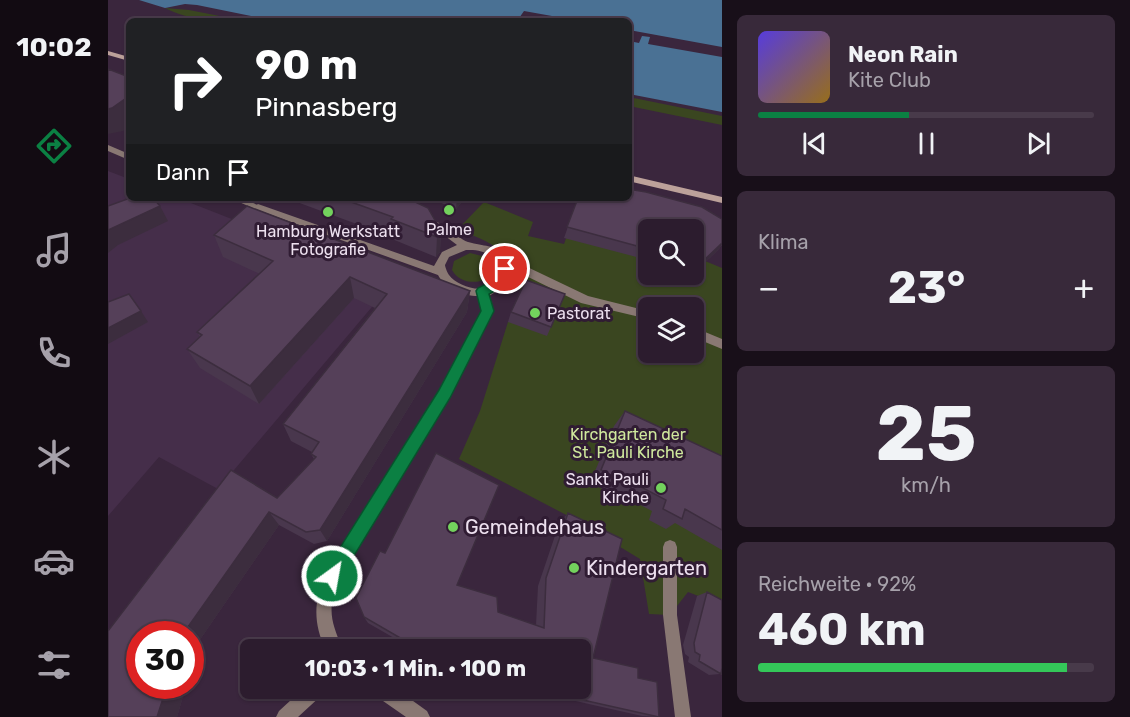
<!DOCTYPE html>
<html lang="de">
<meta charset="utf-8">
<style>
body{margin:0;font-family:Rubik,sans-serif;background:#38293a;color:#f1f3f6;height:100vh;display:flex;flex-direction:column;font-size:22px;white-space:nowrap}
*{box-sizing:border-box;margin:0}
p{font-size:20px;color:#a6a1aa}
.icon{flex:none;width:33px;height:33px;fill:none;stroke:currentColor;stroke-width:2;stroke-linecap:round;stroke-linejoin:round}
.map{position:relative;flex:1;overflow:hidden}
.drawer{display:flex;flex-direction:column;gap:15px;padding:15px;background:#180f19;width:408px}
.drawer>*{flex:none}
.hud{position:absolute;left:18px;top:18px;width:506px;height:183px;border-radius:9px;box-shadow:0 2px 4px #0004,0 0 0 2px #483a4a;background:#202124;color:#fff;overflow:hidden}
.buttons{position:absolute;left:530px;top:219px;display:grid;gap:12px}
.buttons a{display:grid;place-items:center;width:66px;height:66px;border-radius:9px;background:#2c1c2e;box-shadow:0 2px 4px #0004,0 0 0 2px #483a4a;font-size:30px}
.speed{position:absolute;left:18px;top:621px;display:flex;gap:12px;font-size:30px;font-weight:700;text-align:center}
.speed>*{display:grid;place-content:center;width:78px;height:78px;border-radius:50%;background:#2c1c2e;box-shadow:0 2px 4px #0004,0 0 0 2px #483a4a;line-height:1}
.speed .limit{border:9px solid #d22;background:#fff;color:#111}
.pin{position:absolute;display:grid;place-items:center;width:51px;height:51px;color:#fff;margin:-26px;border:3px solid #fff;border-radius:50%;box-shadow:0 2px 6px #0007}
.me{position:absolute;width:66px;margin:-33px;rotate:32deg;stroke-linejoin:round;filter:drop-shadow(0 0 4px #0008)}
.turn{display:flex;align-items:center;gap:21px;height:126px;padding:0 30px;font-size:27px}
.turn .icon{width:78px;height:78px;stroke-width:2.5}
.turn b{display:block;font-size:42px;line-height:51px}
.then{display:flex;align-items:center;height:57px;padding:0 30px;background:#0003;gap:12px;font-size:22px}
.big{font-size:45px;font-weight:700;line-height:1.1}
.drawer .widget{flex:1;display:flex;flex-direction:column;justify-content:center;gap:9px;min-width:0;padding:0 21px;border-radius:9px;background:#38293a}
.drawer .dial{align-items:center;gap:0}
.dial b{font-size:78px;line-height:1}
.song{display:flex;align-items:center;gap:18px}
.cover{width:72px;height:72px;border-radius:9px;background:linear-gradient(135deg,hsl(250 70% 55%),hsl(40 70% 35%))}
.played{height:6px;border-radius:3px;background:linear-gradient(90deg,#0b8043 45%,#483a4a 45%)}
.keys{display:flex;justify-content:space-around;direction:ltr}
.heat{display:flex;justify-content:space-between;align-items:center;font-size:33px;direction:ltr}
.charge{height:9px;border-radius:4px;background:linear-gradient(90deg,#34c759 92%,#483a4a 0)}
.trip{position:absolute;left:132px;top:639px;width:351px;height:60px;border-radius:9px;background:#2c1c2e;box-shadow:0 2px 4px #0004,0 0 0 2px #483a4a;font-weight:700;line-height:60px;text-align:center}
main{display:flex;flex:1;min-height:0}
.tabs{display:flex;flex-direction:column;width:108px;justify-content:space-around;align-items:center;background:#120b12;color:#a6a1aa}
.tabs .icon{width:42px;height:42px}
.tabs .selected{color:#0b8043}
.tabs b{font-size:27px;color:#f1f3f6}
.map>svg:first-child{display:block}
</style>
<main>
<nav class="tabs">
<b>10:02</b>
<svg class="icon selected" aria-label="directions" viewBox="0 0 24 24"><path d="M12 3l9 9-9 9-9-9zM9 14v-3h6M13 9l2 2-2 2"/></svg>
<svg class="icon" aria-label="music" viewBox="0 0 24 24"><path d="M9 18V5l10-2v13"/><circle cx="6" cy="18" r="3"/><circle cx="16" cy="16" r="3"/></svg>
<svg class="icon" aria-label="phone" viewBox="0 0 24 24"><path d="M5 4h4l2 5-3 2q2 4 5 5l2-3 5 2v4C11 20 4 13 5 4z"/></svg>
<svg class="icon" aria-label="climate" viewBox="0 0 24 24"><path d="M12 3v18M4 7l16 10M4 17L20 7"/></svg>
<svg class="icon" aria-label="car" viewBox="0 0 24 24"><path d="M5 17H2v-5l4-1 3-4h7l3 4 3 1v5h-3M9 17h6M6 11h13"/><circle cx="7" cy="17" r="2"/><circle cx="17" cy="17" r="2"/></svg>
<svg class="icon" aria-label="filters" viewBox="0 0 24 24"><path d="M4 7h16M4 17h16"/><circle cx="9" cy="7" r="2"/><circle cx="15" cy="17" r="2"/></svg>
</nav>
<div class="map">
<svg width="614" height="717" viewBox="0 0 614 717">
<rect width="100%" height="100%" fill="#3a263d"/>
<path fill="#452e4a" d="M0 171 21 179V198H70L285 282 110 489 51 457 0 516Z"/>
<path fill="#3a4620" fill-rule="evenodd" d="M57 8 81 10 137 21C109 21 82 21 57 8Z
M521 97 614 116V125L521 106Z
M496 198 590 219 597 261 614 268V605L580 592 562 615 541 614 532 559 466 519 351 459 372 411 400 322 453 304 402 286C407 247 380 243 350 229L376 202 425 222 420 236 456 244 472 200ZM540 230H585V274H540ZM540 308H585V352H540Z
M362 253 374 256 383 263 384 273 376 280C364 284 351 282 344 270L346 261Z"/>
<path fill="#4a7194" d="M31 0H614V112L521 94 520 21H167L89 5 77 4 57 8Z"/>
<path fill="#3a263d" d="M416 11 472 21H409Z
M521 30 614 47V57L540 44 542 37 534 36 531 43 521 41Z"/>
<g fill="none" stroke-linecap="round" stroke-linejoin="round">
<path fill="#897873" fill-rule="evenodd" d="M122 198H134L154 207 153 209H147Z
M562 540 567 542 569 547V615L583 717H567L555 615V547L557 542Z"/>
<path fill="#897873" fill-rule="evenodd" d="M0 145 21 154V160L0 151Z
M150 204 326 266 334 252 349 245 332 232 315 223V219L318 218C325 220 334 224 340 228 346 232 353 240 360 242 380 248 389 242 401 265L413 264 480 296 540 311V319L473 303 408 271 401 272 394 288 381 296 386 311 340 398 230 580C219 611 223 621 235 650H218C205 624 206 602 216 576L332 390 374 311 370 296C355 296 337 289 330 275L147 209 145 207ZM358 250C374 249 386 254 392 269 390 273 388 280 386 283 375 295 349 286 341 275 340 274 337 267 337 265L341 257Z
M585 327 614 339V349L585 337Z
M196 688H217L215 694 190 717H168L171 711Z
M263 688H287L319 711 322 717H298L265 694Z"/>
<path fill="#bca19a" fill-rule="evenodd" d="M0 51 21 57V61L0 55Z
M520 175 614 197V203L520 181Z"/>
</g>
<path fill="#49374d" d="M520 189 538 192 594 207 614 219V245L610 250 586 273H585V230H540V260L456 238 470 198H520Z
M178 198H311V203L333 231 332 252 328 257 284 239V237Z
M321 198H357L348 209Z
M106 235 362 291 359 312 219 541 206 544 171 525 91 641 69 717H0L169 498 206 459 203 454 204 452 183 441 175 424 267 308 246 298 151 404 92 368 79 349 92 337 89 332 152 274 115 257Z
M457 294 439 336 400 322 403 312Z
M517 411 614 456V550L567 523 558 529 541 520 544 511 511 494 509 496 482 483 506 426Z
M460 513 485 658 530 678 551 717 534 716 410 688H472V650H307L260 623 256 617 349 585 390 612 428 625 430 586 451 524Z
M599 592 614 600V675L612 674 601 675 580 662 581 657 577 654 575 645 589 596Z"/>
<path fill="#3c2d3e" d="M21 96V127L15 131 0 134V109Z
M349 198H357L348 209Z
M52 206 60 221 10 245 0 253V230Z
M333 231 332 252 328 257 329 237Z
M614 243V245L610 250 586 273 593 263Z
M242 277 246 298 151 404 142 386Z
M362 291 359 312 219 541 212 530Z
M33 311 40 322 0 344V328Z
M161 512 171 525 91 641 82 671V634H75Z
M59 686H78L69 717H49Z"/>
<path fill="#554059" stroke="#3c2d3e" stroke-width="1.5" d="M0 69 21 77V96L4 108 0 109Z
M520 189 538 192 594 207 614 219V243L593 263 585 260V230H540V249L459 227 470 198H520Z
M22 198H45L52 206 0 230V206Z
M232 198H299L320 208 333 231 329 237 283 219 285 217Z
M139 206 362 291 212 530 198 532 161 512 75 634H32V686H59L49 717H0V631L123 470 169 498 208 457 203 454 211 442 175 424 279 294 242 277 142 386 79 349 94 335 89 332 165 261 106 235Z
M418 280 457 294 443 327 403 312Z
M21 294 33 311 0 328V302Z
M517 411 614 456V530L577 509 574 519 555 509 558 500 522 481 521 484 493 470Z
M328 453 391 485 349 585 389 597 390 612 436 628 438 578 460 513 514 539 485 658 530 668V678L549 682 551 717 421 688H472V650H313L256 617 248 598 272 551 277 553Z
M599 592 614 600V668L613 674 591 661 592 655 587 652 586 643Z"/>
<path fill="#0b8043" stroke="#07532c" stroke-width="1.5" d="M397 264 403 269 396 286 381 294 386 311 342 398 230 582 224 585 218 582 215 576 218 570 331 390 373 311 368 291 370 288 386 280 392 266Z"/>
<g fill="#73d25d" stroke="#301c33" stroke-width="2">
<circle cx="341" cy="210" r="6"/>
<circle cx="220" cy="212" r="6"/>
<circle cx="427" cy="313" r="6"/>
<circle cx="553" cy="488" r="6"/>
<circle cx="345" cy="527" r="6"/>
<circle cx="466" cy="568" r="6"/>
</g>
<g text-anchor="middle" stroke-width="6" stroke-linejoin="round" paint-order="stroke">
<g font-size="16" fill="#ede0ef" stroke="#301c33">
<text x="341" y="235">Palme</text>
<text x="220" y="237">Hamburg Werkstatt<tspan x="220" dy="18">Fotografie</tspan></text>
<text x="439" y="319" text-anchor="start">Pastorat</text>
<text x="541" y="485" text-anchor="end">Sankt Pauli<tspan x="541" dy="18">Kirche</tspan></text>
</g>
<g font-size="16" fill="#cfe89d" stroke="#301c33">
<text x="520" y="440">Kirchgarten der<tspan x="520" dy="18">St. Pauli Kirche</tspan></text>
</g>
<g font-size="20" fill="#ede0ef" stroke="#301c33" text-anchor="start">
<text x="357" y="534">Gemeindehaus</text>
<text x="478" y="575">Kindergarten</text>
</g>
</g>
</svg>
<div class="buttons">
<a><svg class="icon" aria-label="search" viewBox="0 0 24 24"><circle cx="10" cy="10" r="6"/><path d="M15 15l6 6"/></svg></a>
<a><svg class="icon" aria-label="layers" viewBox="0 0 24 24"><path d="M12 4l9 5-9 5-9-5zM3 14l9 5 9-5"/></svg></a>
</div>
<div class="speed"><div class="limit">30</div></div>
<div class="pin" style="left:397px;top:269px;background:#d93025"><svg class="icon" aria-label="arrive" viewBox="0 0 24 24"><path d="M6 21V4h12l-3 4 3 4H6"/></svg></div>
<svg class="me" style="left:224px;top:576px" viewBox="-20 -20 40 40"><circle r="17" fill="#0b8043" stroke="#fff" stroke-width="3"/><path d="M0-11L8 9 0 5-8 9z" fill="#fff"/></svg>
<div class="trip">10:03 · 1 Min. · 100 m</div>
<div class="hud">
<div class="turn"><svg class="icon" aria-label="right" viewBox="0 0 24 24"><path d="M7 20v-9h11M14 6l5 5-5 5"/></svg><div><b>90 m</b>Pinnasberg</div></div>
<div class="then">Dann<svg class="icon" aria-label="arrive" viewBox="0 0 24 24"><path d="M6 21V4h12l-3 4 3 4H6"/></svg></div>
</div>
</div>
<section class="drawer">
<div class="widget">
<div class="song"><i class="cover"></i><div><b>Neon Rain</b><p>Kite Club</p></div></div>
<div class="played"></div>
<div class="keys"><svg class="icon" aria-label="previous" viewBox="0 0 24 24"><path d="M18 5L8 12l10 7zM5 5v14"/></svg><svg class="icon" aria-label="pause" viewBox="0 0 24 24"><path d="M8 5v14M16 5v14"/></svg><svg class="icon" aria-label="next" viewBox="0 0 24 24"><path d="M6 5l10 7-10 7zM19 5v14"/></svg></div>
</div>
<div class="widget"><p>Klima</p>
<div class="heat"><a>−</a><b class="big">23°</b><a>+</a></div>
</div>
<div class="widget dial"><b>25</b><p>km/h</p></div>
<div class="widget"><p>Reichweite · 92%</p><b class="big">460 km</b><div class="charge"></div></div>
</section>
</main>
